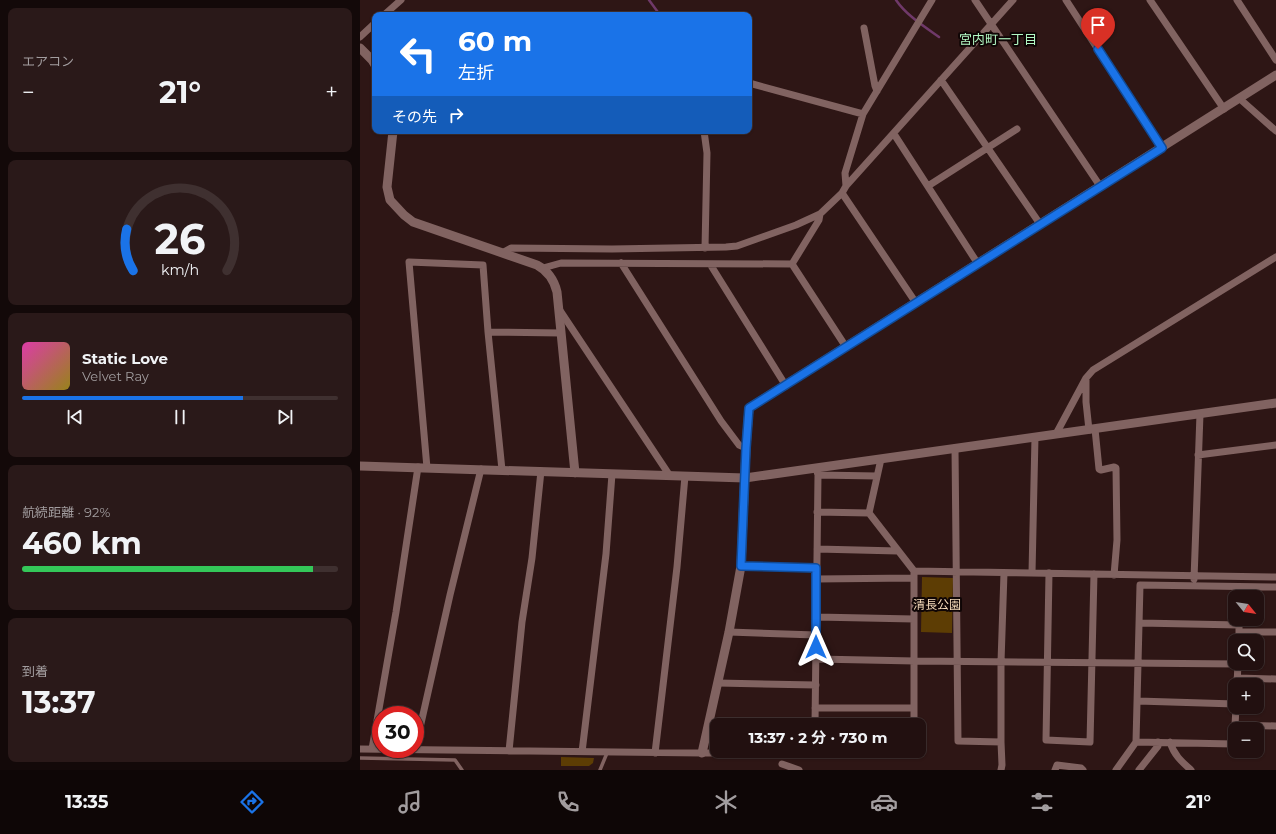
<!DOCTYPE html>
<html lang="ja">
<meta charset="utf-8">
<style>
body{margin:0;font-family:Montserrat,"Noto Sans JP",sans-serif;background:#2a1919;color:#f1f3f6;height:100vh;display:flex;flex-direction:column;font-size:15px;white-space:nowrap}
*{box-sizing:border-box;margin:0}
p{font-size:13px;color:#a29d9f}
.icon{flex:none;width:22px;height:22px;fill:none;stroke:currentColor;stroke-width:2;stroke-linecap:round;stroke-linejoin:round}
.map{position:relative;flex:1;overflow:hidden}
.panel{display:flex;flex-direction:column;gap:8px;padding:8px;background:#130909;width:360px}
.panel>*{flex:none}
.banner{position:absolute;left:12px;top:12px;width:380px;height:122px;border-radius:8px;box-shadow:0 1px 3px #0004,0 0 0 1px #3f3030;background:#1a73e8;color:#fff;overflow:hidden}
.needle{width:26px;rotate:120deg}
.tools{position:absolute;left:868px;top:590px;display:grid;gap:8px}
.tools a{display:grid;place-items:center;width:36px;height:36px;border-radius:8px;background:#221010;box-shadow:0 1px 3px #0004,0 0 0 1px #3f3030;font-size:20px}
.speed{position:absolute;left:12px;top:706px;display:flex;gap:8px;font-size:20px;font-weight:700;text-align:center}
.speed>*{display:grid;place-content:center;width:52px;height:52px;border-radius:50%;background:#221010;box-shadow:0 1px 3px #0004,0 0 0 1px #3f3030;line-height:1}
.speed .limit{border:6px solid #d22;background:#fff;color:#111}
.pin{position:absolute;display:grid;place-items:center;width:34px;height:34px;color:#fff;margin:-41px -17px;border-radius:50% 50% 50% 0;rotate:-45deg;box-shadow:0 0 4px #0007}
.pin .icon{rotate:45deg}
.me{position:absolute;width:44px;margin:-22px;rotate:0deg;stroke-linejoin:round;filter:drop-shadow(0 0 3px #0008)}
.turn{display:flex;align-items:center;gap:14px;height:84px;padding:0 20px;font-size:18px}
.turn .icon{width:52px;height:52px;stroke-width:2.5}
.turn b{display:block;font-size:28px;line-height:34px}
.then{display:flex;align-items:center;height:38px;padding:0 20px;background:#0003;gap:8px;font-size:15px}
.big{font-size:30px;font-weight:700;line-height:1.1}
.panel .card{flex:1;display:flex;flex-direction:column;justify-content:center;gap:6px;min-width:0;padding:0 14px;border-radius:8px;background:#2a1919}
.panel .dial{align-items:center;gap:0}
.dial svg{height:104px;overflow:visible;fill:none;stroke:#3f3030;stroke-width:7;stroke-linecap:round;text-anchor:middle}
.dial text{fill:#f1f3f6;stroke:none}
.song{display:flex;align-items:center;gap:12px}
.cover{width:48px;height:48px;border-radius:6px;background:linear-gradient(135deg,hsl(320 70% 55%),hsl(50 70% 35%))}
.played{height:4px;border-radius:2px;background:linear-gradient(90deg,#1a73e8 70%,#3f3030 70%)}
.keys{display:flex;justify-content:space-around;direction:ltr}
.heat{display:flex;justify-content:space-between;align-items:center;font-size:22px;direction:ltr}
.charge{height:6px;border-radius:3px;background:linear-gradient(90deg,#34c759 92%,#3f3030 0)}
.trip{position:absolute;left:350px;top:718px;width:216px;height:40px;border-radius:8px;background:#221010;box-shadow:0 1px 3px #0004,0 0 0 1px #3f3030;font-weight:700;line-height:40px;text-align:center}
.menu{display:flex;height:64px;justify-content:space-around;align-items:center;background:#0e0606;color:#a29d9f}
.menu .icon{width:28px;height:28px}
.menu .active{color:#1a73e8}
.menu b{font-size:18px;color:#f1f3f6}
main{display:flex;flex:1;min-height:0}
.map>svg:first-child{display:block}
</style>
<main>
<section class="panel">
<div class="card"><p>エアコン</p>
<div class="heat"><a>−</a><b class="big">21°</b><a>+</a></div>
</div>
<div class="card dial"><svg viewBox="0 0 100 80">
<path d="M14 69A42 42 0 1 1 86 69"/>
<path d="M14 69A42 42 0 0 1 9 37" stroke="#1a73e8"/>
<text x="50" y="56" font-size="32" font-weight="700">26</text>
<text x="50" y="72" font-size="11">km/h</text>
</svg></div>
<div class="card">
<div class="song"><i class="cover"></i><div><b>Static Love</b><p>Velvet Ray</p></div></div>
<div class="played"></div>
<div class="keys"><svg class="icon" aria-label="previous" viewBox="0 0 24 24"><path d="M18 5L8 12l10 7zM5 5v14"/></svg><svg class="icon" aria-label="pause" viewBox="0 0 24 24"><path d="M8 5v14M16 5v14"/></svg><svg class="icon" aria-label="next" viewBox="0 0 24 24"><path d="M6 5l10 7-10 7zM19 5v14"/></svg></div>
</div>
<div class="card"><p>航続距離 · 92%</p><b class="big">460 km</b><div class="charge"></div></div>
<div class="card"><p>到着</p><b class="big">13:37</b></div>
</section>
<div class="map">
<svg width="916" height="770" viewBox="0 0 916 770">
<rect width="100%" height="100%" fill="#2e1615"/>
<path fill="#5d3d04" d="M562 577 593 578 592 633 561 632Z
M201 757 234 758 233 763 229 766H201Z"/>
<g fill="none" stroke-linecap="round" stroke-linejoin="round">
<path stroke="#6f3969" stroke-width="2.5" d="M289 0 300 15
M536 0C546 15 565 27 579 37"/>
<path stroke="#816361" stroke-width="3.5" d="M0 758 95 760 102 770
M240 770 247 753"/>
<path stroke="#816361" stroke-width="7" d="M615 0 740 186
M706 0 802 148
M790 0 864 109
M877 0 916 60
M24 15 41 0
M504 28 515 86 517 91
M0 37 15 23
M581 80 680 224
M389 83 503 114
M880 99 916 131
M344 131 347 153 345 248
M534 134 618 264
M486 186 485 173 503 114 572 0
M568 186 657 129
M482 193 556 303
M460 214 459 220 432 264 486 347
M142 253 151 248 252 249 366 247 377 246 436 225 460 214 482 193 486 186 653 0
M261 263 361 421 379 445 386 448
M350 264 426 386
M183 268 201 263 432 264
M199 309 310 476
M128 332 201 333
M726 380V402L729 430
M735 429 739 469 741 470 754 467 756 468 757 540 754 575
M696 434 726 378 733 370 916 257
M595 448 598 741 641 742V662L644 573
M838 455 916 445
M521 459 509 513 554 571V725
M67 468 49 262 123 265 128 332 142 470
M458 475 517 476
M457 512 509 513
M457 549 538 551
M381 566 457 568
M554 571 916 577
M672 573 675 437
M689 573 686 740 730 742 734 574
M456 579 554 578
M834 579 840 414
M879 587V597
M456 617 554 619
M780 623 879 625
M369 632 456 635
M879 632H916
M879 641V619
M456 659 555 661 878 664
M877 678 916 679
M358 683 456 685
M877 685 878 663
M778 701 875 704
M455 708H554
M455 725 458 475 456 468
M875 725 916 726
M776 742 874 744 876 707
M810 742C814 755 821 761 831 770
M0 749 342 753H419L485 751
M12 749 36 612 58 467
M55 750 90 595 121 469
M149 751 162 622 172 558 181 471
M222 752 246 554 252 474
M295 753 317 567 325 476
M422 764 439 770
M641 770 642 765 641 742
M695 770 697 765 721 768 723 770
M756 770 776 742 780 585 916 587
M779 770 798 746V742"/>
<path stroke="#816361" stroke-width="9" d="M0 48 12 60 15 65
M33 131 27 187 30 200 44 215 53 222 177 265C188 271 194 279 197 292L215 473
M0 466 385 478 916 403
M342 753 369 632 381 566 386 448 389 408 916 75"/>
</g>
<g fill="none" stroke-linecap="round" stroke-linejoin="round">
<defs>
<path id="route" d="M456 647V568L381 566 386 448 389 408 802 148 738 49"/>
</defs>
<use href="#route" stroke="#114b97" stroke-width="10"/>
<use href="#route" stroke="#1a73e8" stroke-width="7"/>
</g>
<g text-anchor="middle" stroke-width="4" stroke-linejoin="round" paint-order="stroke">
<g font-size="12" fill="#f7ddbc" stroke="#0f0505">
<text x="577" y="609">清長公園</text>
</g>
<g font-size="13" fill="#b2f8c3" stroke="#0f0505">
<text x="638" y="44">宮内町一丁目</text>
</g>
</g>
</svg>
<div class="tools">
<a><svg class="needle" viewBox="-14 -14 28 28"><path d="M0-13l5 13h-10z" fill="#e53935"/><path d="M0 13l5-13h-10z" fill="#a29d9f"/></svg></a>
<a><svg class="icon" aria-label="search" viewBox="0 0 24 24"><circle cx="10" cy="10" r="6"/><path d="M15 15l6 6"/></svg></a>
<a>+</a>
<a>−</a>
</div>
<div class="speed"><div class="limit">30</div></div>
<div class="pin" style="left:738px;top:49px;background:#d93025"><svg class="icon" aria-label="arrive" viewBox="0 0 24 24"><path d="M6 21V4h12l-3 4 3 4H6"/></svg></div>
<svg class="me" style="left:456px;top:647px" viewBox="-20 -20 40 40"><path d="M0-17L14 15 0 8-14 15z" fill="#1a73e8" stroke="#fff" stroke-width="4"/></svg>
<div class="trip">13:37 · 2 分 · 730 m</div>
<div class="banner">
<div class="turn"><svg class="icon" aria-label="left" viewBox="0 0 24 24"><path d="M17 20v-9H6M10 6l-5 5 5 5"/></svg><div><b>60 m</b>左折</div></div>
<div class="then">その先<svg class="icon" aria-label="right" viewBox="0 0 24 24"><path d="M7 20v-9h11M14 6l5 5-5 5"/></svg></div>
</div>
</div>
</main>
<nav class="menu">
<b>13:35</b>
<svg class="icon active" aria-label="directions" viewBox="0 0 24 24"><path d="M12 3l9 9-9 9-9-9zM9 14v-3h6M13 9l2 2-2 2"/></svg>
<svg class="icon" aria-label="music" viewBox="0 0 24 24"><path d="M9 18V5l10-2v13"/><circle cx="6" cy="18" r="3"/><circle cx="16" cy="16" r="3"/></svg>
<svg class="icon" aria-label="phone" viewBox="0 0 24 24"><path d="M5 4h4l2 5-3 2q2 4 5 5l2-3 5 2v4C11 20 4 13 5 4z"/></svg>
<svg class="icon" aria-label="climate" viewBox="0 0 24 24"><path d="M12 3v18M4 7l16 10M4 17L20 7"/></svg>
<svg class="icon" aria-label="car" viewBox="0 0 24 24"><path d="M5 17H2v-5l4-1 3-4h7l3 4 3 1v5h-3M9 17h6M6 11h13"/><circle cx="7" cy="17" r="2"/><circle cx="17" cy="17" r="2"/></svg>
<svg class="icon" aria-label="filters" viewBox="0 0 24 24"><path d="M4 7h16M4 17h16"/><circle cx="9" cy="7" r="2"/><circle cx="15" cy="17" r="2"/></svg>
<b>21°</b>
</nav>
